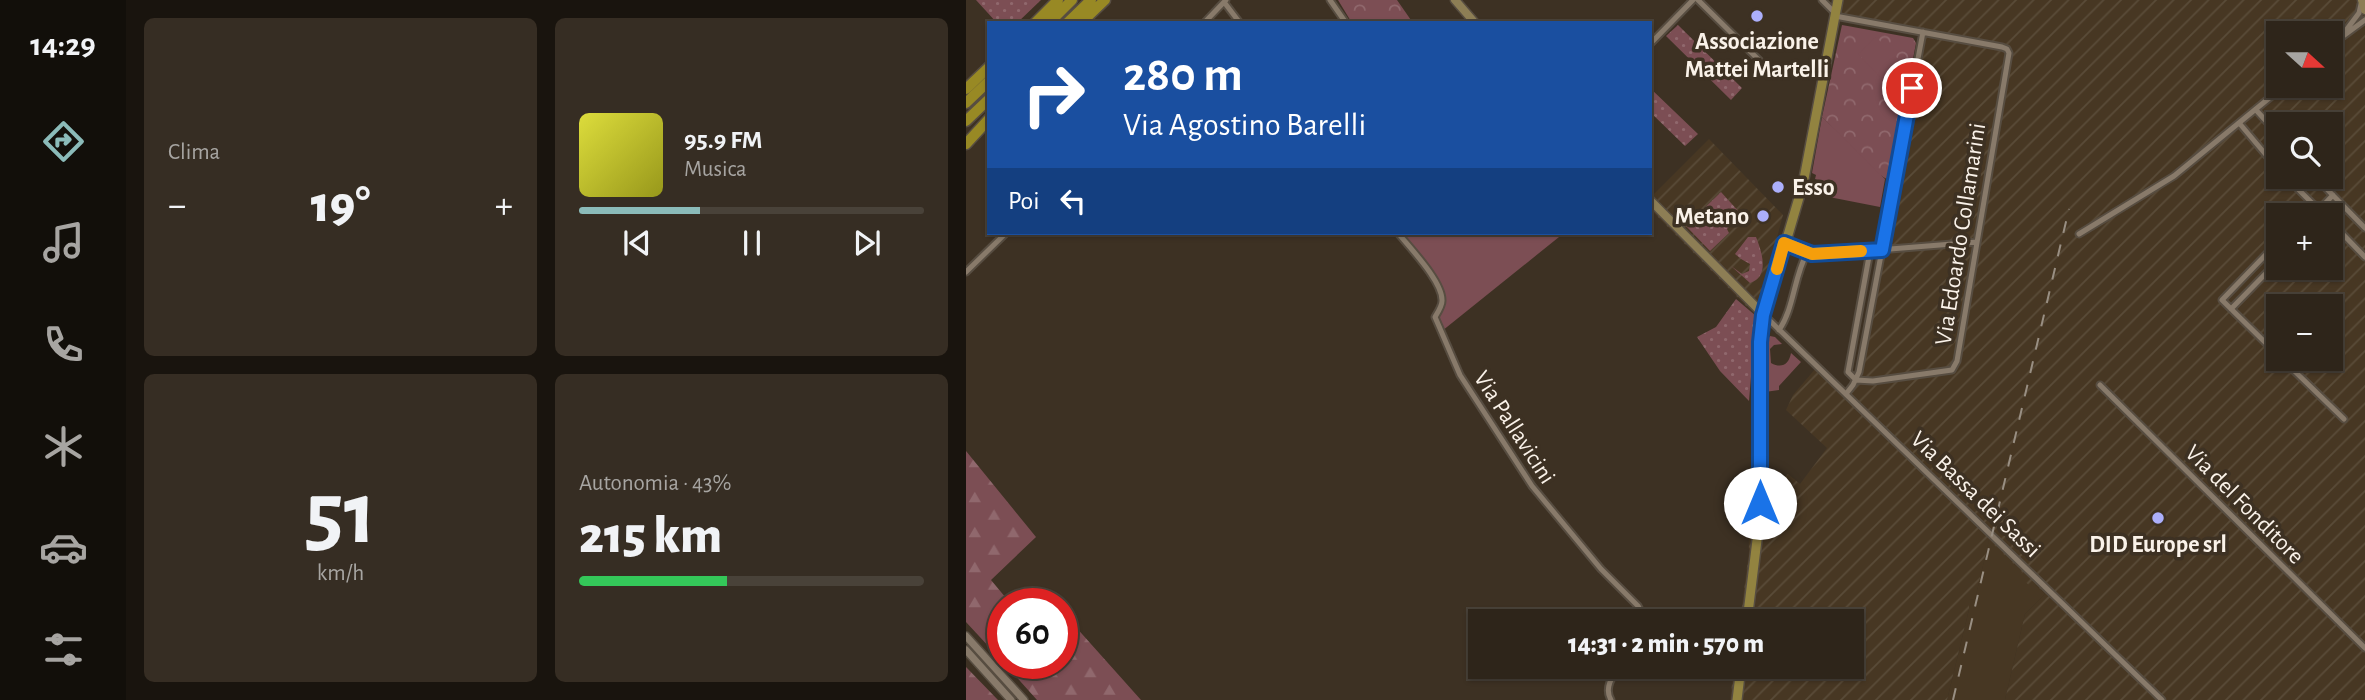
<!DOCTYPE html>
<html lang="it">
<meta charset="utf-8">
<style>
body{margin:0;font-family:"Alegreya Sans",sans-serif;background:#362d23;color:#f1f3f6;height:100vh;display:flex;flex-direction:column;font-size:26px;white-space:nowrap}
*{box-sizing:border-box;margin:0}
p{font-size:23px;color:#a7a5a2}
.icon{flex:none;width:38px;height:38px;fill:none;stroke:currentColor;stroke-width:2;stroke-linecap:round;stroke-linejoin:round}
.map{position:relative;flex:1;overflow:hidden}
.drawer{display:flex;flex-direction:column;gap:18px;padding:18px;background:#19140e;width:840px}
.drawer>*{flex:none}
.banner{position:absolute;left:21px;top:21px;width:665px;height:214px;border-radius:0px;box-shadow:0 2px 5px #0004,0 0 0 2px #494239;background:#1a4fa0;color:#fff;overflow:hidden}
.needle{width:46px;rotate:111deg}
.controls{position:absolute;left:1300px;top:21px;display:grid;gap:14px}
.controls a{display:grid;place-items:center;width:77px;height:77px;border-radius:0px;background:#2e251a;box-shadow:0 2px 5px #0004,0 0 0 2px #494239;font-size:35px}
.speed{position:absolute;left:21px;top:588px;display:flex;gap:14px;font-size:35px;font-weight:700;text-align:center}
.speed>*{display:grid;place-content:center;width:91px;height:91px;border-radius:50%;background:#2e251a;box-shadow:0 2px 5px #0004,0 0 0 2px #494239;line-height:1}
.speed .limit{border:10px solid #d22;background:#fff;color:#111}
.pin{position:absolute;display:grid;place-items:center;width:60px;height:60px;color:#fff;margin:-30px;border:4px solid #fff;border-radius:50%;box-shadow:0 2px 7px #0007}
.me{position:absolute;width:77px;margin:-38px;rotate:0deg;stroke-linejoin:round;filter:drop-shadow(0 0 5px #0008)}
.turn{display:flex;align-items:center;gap:24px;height:147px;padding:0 21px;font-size:32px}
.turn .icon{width:91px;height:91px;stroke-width:2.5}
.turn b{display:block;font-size:49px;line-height:60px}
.then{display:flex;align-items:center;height:66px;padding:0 21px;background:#0003;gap:14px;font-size:26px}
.big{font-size:52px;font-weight:800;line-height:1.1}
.drawer .card{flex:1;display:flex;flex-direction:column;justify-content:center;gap:10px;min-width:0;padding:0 24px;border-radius:10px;background:#362d23}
.drawer .dial{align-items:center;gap:0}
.dial b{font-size:91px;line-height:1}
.song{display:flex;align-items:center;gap:21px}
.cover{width:84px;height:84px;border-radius:10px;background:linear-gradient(135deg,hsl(60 70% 55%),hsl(60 70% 35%))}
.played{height:7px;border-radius:4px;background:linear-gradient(90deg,#8bbbb9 35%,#494239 35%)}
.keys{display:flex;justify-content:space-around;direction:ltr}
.heat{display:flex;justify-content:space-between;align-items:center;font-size:38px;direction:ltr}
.charge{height:10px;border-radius:5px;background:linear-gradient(90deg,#34c759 43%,#494239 0)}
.drawer .tiles{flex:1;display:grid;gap:18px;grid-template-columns:repeat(2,1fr)}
.trip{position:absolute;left:502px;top:609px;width:396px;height:70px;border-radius:0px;background:#2e251a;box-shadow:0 2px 5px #0004,0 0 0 2px #494239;font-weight:800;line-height:70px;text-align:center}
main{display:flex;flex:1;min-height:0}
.tab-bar{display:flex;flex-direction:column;width:126px;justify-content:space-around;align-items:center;background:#120f0a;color:#a7a5a2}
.tab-bar .icon{width:49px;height:49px}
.tab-bar .current{color:#8bbbb9}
.tab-bar b{font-size:32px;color:#f1f3f6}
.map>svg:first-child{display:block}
</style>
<main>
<nav class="tab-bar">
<b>14:29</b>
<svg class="icon current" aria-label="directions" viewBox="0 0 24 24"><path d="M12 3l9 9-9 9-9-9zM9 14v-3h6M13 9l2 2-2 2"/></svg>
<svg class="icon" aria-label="music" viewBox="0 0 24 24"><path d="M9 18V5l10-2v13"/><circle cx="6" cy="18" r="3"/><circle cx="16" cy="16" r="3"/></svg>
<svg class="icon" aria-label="phone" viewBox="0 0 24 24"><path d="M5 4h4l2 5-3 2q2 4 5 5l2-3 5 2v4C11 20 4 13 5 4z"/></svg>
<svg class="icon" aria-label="climate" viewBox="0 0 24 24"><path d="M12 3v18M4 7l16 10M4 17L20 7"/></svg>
<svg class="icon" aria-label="car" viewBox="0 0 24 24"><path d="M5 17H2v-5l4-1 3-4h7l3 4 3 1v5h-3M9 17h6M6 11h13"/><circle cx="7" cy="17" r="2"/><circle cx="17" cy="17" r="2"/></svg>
<svg class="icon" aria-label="filters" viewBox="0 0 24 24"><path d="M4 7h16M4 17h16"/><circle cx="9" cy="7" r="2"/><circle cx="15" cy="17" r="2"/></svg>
</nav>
<section class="drawer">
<div class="tiles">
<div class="card"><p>Clima</p>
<div class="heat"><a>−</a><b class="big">19°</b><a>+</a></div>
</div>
<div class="card">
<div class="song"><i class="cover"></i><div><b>95.9 FM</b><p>Musica</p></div></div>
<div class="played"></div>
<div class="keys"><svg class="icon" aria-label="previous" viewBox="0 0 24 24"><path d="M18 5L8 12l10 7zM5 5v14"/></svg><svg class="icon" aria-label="pause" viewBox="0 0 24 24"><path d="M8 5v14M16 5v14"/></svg><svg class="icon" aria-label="next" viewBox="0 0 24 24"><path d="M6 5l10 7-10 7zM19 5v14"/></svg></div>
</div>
<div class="card dial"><b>51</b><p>km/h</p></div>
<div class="card"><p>Autonomia · 43%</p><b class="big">215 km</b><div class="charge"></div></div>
</div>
</section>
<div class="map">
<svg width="1399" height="700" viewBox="0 0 1399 700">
<defs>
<pattern id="industrial-furrows" width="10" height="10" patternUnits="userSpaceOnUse" patternTransform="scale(1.75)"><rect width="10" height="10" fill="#473723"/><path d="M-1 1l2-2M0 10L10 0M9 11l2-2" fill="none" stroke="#594b38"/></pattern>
<pattern id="grass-dots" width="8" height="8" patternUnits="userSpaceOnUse" patternTransform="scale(1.75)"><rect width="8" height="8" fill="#7c4e54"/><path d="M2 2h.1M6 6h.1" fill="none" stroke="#90686d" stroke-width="1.8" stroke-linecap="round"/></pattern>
<pattern id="forest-firs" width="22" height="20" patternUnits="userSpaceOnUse" patternTransform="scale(1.75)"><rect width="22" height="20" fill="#7c4e54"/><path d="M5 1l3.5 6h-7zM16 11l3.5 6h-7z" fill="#90686d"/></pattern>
<pattern id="park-crowns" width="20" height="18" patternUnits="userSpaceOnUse" patternTransform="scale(1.75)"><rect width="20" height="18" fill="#7c4e54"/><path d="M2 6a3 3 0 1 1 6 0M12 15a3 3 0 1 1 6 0" fill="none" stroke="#90686d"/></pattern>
</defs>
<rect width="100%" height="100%" fill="#3d3123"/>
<path fill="#473723" d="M1023 539 1079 594 1059 614 1039 700H981L1003 609V600L1009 599Z"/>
<path fill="url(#industrial-furrows)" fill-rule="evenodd" d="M866 0H1399V700H1039L1059 614 1079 594 1070 585 1064 586 1055 578 1056 572 1023 540 1009 599 1003 600V609L981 700H764L768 667H886V621H774L783 551 781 474 811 485 822 474 834 484 861 448 820 410 827 395 850 368 876 392 889 385 955 32 868 17ZM1312 33H1365V86H1312ZM1312 124H1365V177H1312ZM1312 215H1365V268H1312ZM1312 306H1365V359H1312Z
M743 139 817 215 790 316 684 209V198Z"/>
<path fill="url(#grass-dots)" d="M10 0H75L51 23H31Z
M712 25 776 88 765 100 700 36Z
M684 88 732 134 719 146 684 112Z
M755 192 775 214 761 229 763 233 744 251 720 226Z
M782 237H790C796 252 804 277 784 283L765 266 776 274 783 271 784 264 775 259 769 254Z
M770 299 790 316 783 401 754 371 731 337 750 327Z"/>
<path fill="url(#forest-firs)" d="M0 451 70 537 25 580 45 604H37V662L0 622Z
M108 625 175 700H71L38 663H96V634Z
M0 667 32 700H0Z"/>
<path fill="url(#park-crowns)" d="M372 0H431L447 23H427L424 20 418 23H386Z
M876 25 947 38 950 43 924 180C909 177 870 131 856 117Z"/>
<path fill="#7c4e54" d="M910 37 935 62 917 80 892 54Z
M856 117 919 179 914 207 863 197 866 184 849 179 850 175 846 173Z
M431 233H598L476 331 469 317C472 312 476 307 476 302 477 283 443 248 431 233Z
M804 336 809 337 816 344 808 345 804 349 805 363C816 369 823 364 825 353L835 362 813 386V390L799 392 801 341Z"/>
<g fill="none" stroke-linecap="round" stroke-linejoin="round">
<defs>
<path id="minor" d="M364 0 380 23
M732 0 801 68
M856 0 869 13
M258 2 274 23
M869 16 1036 47 1041 49 1043 53 991 361 986 370 907 381 890 380 882 372 904 251
M238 23 260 0
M1378 33 1393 13 1395 4
M684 44 727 0
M1365 45 1399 20
M1290 110 1312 134
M1274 124 1312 169
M1305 161 1312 153
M1320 177 1358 215
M1349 177 1399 228
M1353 210 1367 195
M1339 215 1349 205
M1365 222 1399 257
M432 233C444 248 477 282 476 301 476 306 472 312 469 317L494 375 566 486 635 569 672 606 680 621
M1113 234 1208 176 1318 86
M1312 242 1256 300 1312 355
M819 243 850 255 1011 242
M0 272 40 233
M1265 309 1312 261
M798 315 1196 700
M813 330C828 309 828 276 841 253
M1316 359 1378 419
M1134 385 1399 648
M880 394 887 385 893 372 957 32
M645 700C638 688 646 677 653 667"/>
<path id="tertiary" d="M0 636 58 700
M0 650 45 700"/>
<path id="secondary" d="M489 0 509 23
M1396 0 1399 10
M684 200 798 315"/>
<path id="primary" d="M781 621 793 524V367L797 320 837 184 872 0
M771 700 775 667"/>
<path id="motorway" d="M69 23 92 0
M83 23 106 0
M101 23 125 0
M115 23 139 0
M0 89 23 67
M0 103 23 81
M0 121 23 99
M0 144 23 119"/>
</defs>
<use href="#minor" stroke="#574d41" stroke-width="9"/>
<use href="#tertiary" stroke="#574d41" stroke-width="10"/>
<use href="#secondary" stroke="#574d41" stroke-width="11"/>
<use href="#primary" stroke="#574d41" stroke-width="12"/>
<use href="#motorway" stroke="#574d41" stroke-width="13"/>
<use href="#minor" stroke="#887a6a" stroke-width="5"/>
<use href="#tertiary" stroke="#887a6a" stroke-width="7"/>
<use href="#secondary" stroke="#8d7e55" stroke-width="8"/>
<use href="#primary" stroke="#928340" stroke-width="9"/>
<use href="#motorway" stroke="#988924" stroke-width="10"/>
<path stroke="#998f83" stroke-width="2" stroke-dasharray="12 12" stroke-linecap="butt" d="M987 700 1103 209"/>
</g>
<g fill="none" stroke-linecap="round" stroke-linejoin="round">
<defs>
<path id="route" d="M794 503V342L797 315 818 243 846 254 916 250 946 88"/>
</defs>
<use href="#route" stroke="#114b97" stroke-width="18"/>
<use href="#route" stroke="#1a73e8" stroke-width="12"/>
<path stroke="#f59e0b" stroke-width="12" d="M811 269 818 243 846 254 895 251"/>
</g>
<g fill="#acaffb" stroke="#3d3123" stroke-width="2.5">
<circle cx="791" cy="16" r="7"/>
<circle cx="812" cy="187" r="7"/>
<circle cx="797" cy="216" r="7"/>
<circle cx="1192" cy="518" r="7"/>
</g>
<g text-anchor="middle" stroke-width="7" stroke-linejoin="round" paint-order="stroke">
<g font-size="24" font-weight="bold" fill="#faf2e9" stroke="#3d3123">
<text x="791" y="49">Associazione<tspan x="791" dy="28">Mattei Martelli</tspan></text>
<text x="826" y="195" text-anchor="start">Esso</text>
<text x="783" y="224" text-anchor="end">Metano</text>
<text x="1192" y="552">DID Europe srl</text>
</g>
<g font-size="24" fill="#faf2e9" stroke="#3d3123">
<text transform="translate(994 234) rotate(-81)" y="8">Via Edoardo Collamarini</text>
<text transform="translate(549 427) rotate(57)" y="8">Via Pallavicini</text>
<text transform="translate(1010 494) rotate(44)" y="8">Via Bassa dei Sassi</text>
<text transform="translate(1279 504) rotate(45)" y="8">Via del Fonditore</text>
</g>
</g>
</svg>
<div class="controls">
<a><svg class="needle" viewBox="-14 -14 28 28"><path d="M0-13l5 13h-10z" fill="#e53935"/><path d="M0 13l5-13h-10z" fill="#a7a5a2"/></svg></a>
<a><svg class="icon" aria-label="search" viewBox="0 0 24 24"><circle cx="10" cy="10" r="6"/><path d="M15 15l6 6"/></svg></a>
<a>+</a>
<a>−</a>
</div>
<div class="speed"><div class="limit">60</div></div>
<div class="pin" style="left:946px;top:88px;background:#d93025"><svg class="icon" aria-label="arrive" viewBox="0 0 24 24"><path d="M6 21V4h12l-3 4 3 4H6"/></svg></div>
<svg class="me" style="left:794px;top:503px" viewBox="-20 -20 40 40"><circle r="19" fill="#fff"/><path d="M0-13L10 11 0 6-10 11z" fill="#1a73e8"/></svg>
<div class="trip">14:31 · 2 min · 570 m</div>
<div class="banner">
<div class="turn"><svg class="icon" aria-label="right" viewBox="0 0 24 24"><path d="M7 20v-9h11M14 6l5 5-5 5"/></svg><div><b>280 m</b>Via Agostino Barelli</div></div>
<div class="then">Poi<svg class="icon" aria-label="left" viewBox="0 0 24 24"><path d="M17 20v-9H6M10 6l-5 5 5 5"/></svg></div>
</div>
</div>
</main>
